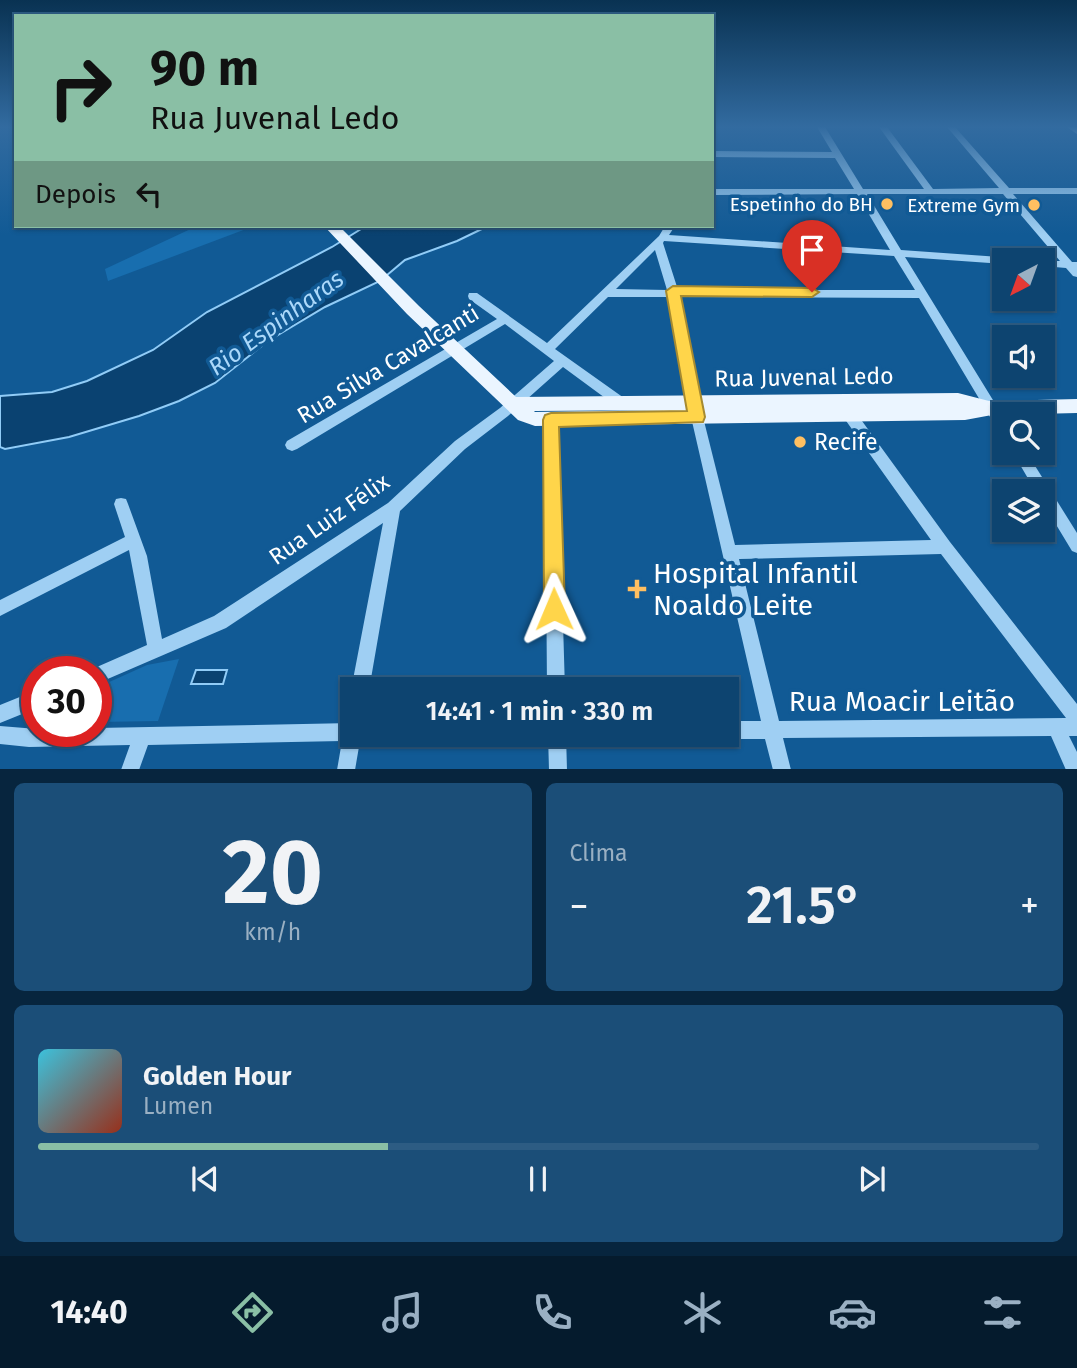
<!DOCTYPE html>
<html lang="pt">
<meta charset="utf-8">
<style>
body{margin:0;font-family:"Fira Sans",sans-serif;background:#1b4e78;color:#f1f3f6;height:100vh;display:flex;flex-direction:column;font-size:26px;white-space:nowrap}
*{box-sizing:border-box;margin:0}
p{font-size:23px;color:#9ab0c3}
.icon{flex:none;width:38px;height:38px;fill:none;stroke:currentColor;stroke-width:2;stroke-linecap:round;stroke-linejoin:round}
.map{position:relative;height:769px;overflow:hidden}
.panel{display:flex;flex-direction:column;gap:14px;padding:14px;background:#07253e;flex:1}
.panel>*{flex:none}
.hud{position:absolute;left:14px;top:14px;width:700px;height:214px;border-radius:0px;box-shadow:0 2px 5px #0004,0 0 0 2px #2d5c83;background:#8abfa5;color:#111;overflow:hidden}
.needle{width:46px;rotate:221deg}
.tools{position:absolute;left:992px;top:248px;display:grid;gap:14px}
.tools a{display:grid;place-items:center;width:63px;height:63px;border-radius:0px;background:#0d4470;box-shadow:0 2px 5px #0004,0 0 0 2px #2d5c83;font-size:35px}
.speed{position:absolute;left:21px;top:656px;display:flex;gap:14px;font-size:35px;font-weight:700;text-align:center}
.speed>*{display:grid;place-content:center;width:91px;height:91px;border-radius:50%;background:#0d4470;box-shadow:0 2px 5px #0004,0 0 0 2px #2d5c83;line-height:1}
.speed .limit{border:10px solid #d22;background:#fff;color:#111}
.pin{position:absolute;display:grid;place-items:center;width:60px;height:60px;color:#fff;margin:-72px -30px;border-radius:50% 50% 50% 0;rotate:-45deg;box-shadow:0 0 7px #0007}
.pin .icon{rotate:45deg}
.me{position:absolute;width:77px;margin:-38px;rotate:359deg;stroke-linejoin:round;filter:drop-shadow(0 0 5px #0008)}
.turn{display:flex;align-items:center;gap:24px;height:147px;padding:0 21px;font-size:32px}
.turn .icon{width:91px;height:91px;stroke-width:2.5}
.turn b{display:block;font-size:49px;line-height:60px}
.then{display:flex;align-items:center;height:66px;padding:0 21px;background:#0003;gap:14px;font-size:26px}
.big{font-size:52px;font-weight:600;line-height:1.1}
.panel .tile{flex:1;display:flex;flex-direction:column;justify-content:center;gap:10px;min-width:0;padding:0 24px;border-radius:10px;background:#1b4e78}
.panel .dial{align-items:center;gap:0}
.dial b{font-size:91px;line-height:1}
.song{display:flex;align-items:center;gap:21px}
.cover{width:84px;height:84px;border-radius:10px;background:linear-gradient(135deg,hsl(190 70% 55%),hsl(10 70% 35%))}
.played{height:7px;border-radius:4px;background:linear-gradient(90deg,#8abfa5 35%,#2d5c83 35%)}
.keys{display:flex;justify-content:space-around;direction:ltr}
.heat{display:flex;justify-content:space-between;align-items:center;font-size:38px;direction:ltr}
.panel .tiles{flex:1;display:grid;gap:14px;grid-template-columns:1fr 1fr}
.tile:last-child{grid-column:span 2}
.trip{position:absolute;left:340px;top:677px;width:399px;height:70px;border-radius:0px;background:#0d4470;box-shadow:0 2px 5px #0004,0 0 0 2px #2d5c83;font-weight:600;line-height:70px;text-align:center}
.tabs{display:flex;height:112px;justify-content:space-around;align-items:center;background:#051b2d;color:#9ab0c3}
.tabs .icon{width:49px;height:49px}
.tabs .active{color:#8abfa5}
.tabs b{font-size:32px;color:#f1f3f6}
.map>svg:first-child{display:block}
</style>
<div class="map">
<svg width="1077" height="770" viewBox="0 0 1077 770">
<rect width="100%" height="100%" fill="#115a95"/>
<path fill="#186eaf" d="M197 226H254L108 281 105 269Z
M179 659 158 721 96 722V688L147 665Z"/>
<path fill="#0a4271" stroke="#91ccf7" stroke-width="2" d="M366 226H488L457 241 405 260 380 281 325 307 268 341 215 383 179 401 139 416 69 437 5 449 0 447V396L52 392 87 381 153 350 207 312 332 247Z
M196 670H227L223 684H191Z"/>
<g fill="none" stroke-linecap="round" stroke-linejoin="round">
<path fill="#9fcff3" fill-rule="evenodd" d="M817 127H825L863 189H924L879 127H887L933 189 999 188 947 127H955L1009 188H1077V194H1013L1072 262H1077V277L1073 276 1066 268 1043 266V261H1039H1060L1003 194H867L901 250 1014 258 1019 261H1004V264L905 257 1004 418V433L999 432 919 298 680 297 703 417 735 545 931 540 844 418 843 414 844 410H854L950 542 1077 704V736H1069L1077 752V770H1066L1051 736 783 738 791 770H773L765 739H726L720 736 726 735V721H761L691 417 669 297H608L555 349 624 398 626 402 624 406H616L563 367 508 416 465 449 400 511 369 690H351L383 523 226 628 96 684V672H89L90 670 147 645 129 550 0 616V600L125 537 114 504 116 499 121 498 126 499 128 504 147 556 162 639 214 616 388 503 455 441 500 408 554 361 505 324 297 449 292 451 287 449 285 445 287 441 497 319 469 299 468 296 469 293H477L547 343 659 236 665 226H675L669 235 890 250 857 194 712 195V189H854L835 158 712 157V151L832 152ZM664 241 894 256 915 290H678L663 243ZM655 250 667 290 616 289ZM941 554 1066 718 779 721 739 559Z
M551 415 556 416 557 420 565 690H547L545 420 546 416Z
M1013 453H1027L1077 533V553L1072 551 1043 503V492H1036Z
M37 690V708L0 723V705Z
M352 723V735H361L355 770H337L342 741 148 745 139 770H121L130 745 29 747 0 744V726L37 729V732H96V728Z
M548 735H566L567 770H549Z"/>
<path fill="#ebf5ff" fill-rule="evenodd" d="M1067 127H1077V134Z
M324 226H339L419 306 516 397 958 393 989 401 1077 399V413L992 415 965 420 535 426 518 420 407 314ZM668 410 535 412 534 411Z"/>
</g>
<linearGradient id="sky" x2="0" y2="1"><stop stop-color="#093252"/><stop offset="0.54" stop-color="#326ba0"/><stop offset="1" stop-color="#326ba0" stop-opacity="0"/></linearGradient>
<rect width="1077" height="235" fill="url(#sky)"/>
<path fill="#ffd54a" stroke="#a68a30" stroke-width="2" d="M673 286 812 288 819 292 812 297 681 296 705 417 703 422 559 427 565 609 562 616 554 619 547 616 544 609 543 420 545 415 551 413 687 411 666 291Z"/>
<g fill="#ffbf61" stroke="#115a95" stroke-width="2.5">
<circle cx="887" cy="204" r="7"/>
<circle cx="1034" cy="205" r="7"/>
<circle cx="800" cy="442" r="7"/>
<path d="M633.5 578.5h7v7h7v7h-7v7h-7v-7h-7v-7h7z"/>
</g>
<g text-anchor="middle" stroke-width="7" stroke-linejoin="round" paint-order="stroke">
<g font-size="19" fill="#fff" stroke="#115a95" text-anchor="end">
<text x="873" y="211">Espetinho do BH</text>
<text x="1020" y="212">Extreme Gym</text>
</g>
<g font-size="23" fill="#fff" stroke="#115a95">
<text transform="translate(388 364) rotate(-31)" y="8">Rua Silva Cavalcanti</text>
<text transform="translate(804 377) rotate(-1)" y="8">Rua Juvenal Ledo</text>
<text transform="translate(329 519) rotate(-35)" y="8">Rua Luiz Félix</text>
</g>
<g font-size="23" fill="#fff" stroke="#115a95" text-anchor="start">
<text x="814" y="450">Recife</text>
</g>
<g font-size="24" font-style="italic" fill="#abd8fa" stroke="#115a95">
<text transform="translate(276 323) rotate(-36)" y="8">Rio Espinharas</text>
</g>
<g font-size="28" fill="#fff" stroke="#115a95" text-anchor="start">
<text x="653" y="583">Hospital Infantil<tspan x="653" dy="32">Noaldo Leite</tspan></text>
</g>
<g font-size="28" fill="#fff" stroke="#115a95">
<text x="902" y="711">Rua Moacir Leitão</text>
</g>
</g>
</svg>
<div class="tools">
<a><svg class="needle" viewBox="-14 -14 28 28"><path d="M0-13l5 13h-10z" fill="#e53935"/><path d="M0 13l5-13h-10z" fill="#9ab0c3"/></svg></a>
<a><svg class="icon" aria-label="sound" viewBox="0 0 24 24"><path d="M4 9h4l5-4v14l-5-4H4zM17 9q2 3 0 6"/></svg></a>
<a><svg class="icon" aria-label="search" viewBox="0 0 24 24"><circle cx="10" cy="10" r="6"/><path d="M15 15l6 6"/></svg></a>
<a><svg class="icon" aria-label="layers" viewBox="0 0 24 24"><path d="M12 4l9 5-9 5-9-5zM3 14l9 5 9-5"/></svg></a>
</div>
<div class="speed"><div class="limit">30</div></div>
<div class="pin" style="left:812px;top:292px;background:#d93025"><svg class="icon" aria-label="arrive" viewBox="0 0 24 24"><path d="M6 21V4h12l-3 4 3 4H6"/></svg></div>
<svg class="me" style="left:554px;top:609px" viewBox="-20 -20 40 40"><path d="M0-17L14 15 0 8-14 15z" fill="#ffd54a" stroke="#fff" stroke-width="4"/></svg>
<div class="trip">14:41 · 1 min · 330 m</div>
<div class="hud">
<div class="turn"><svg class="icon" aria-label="right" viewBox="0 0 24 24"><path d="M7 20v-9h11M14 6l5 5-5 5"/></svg><div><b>90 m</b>Rua Juvenal Ledo</div></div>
<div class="then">Depois<svg class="icon" aria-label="left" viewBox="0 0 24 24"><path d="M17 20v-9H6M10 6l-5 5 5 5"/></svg></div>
</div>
</div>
<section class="panel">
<div class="tiles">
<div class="tile dial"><b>20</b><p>km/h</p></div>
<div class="tile"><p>Clima</p>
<div class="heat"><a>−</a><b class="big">21.5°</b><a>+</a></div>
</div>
<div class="tile">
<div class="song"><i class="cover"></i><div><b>Golden Hour</b><p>Lumen</p></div></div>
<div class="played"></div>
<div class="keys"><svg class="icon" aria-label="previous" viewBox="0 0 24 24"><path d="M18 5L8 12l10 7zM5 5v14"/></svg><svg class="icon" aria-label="pause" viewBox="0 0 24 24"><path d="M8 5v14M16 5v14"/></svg><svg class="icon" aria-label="next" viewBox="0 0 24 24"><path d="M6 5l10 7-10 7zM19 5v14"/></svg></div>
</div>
</div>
</section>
<nav class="tabs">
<b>14:40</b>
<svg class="icon active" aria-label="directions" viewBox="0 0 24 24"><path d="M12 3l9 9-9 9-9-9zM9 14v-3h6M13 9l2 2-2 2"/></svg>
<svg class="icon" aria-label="music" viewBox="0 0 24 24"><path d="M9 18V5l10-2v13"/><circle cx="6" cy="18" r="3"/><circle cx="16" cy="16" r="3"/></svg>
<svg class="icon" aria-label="phone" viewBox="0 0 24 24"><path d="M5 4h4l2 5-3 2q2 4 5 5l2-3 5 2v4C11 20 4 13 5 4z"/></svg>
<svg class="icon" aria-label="climate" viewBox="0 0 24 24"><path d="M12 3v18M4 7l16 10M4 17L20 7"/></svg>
<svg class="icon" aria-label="car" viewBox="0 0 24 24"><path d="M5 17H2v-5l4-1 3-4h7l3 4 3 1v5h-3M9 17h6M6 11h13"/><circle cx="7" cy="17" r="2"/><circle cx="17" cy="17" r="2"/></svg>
<svg class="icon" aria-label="filters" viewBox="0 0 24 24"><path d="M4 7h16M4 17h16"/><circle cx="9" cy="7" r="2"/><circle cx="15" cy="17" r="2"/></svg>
</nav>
